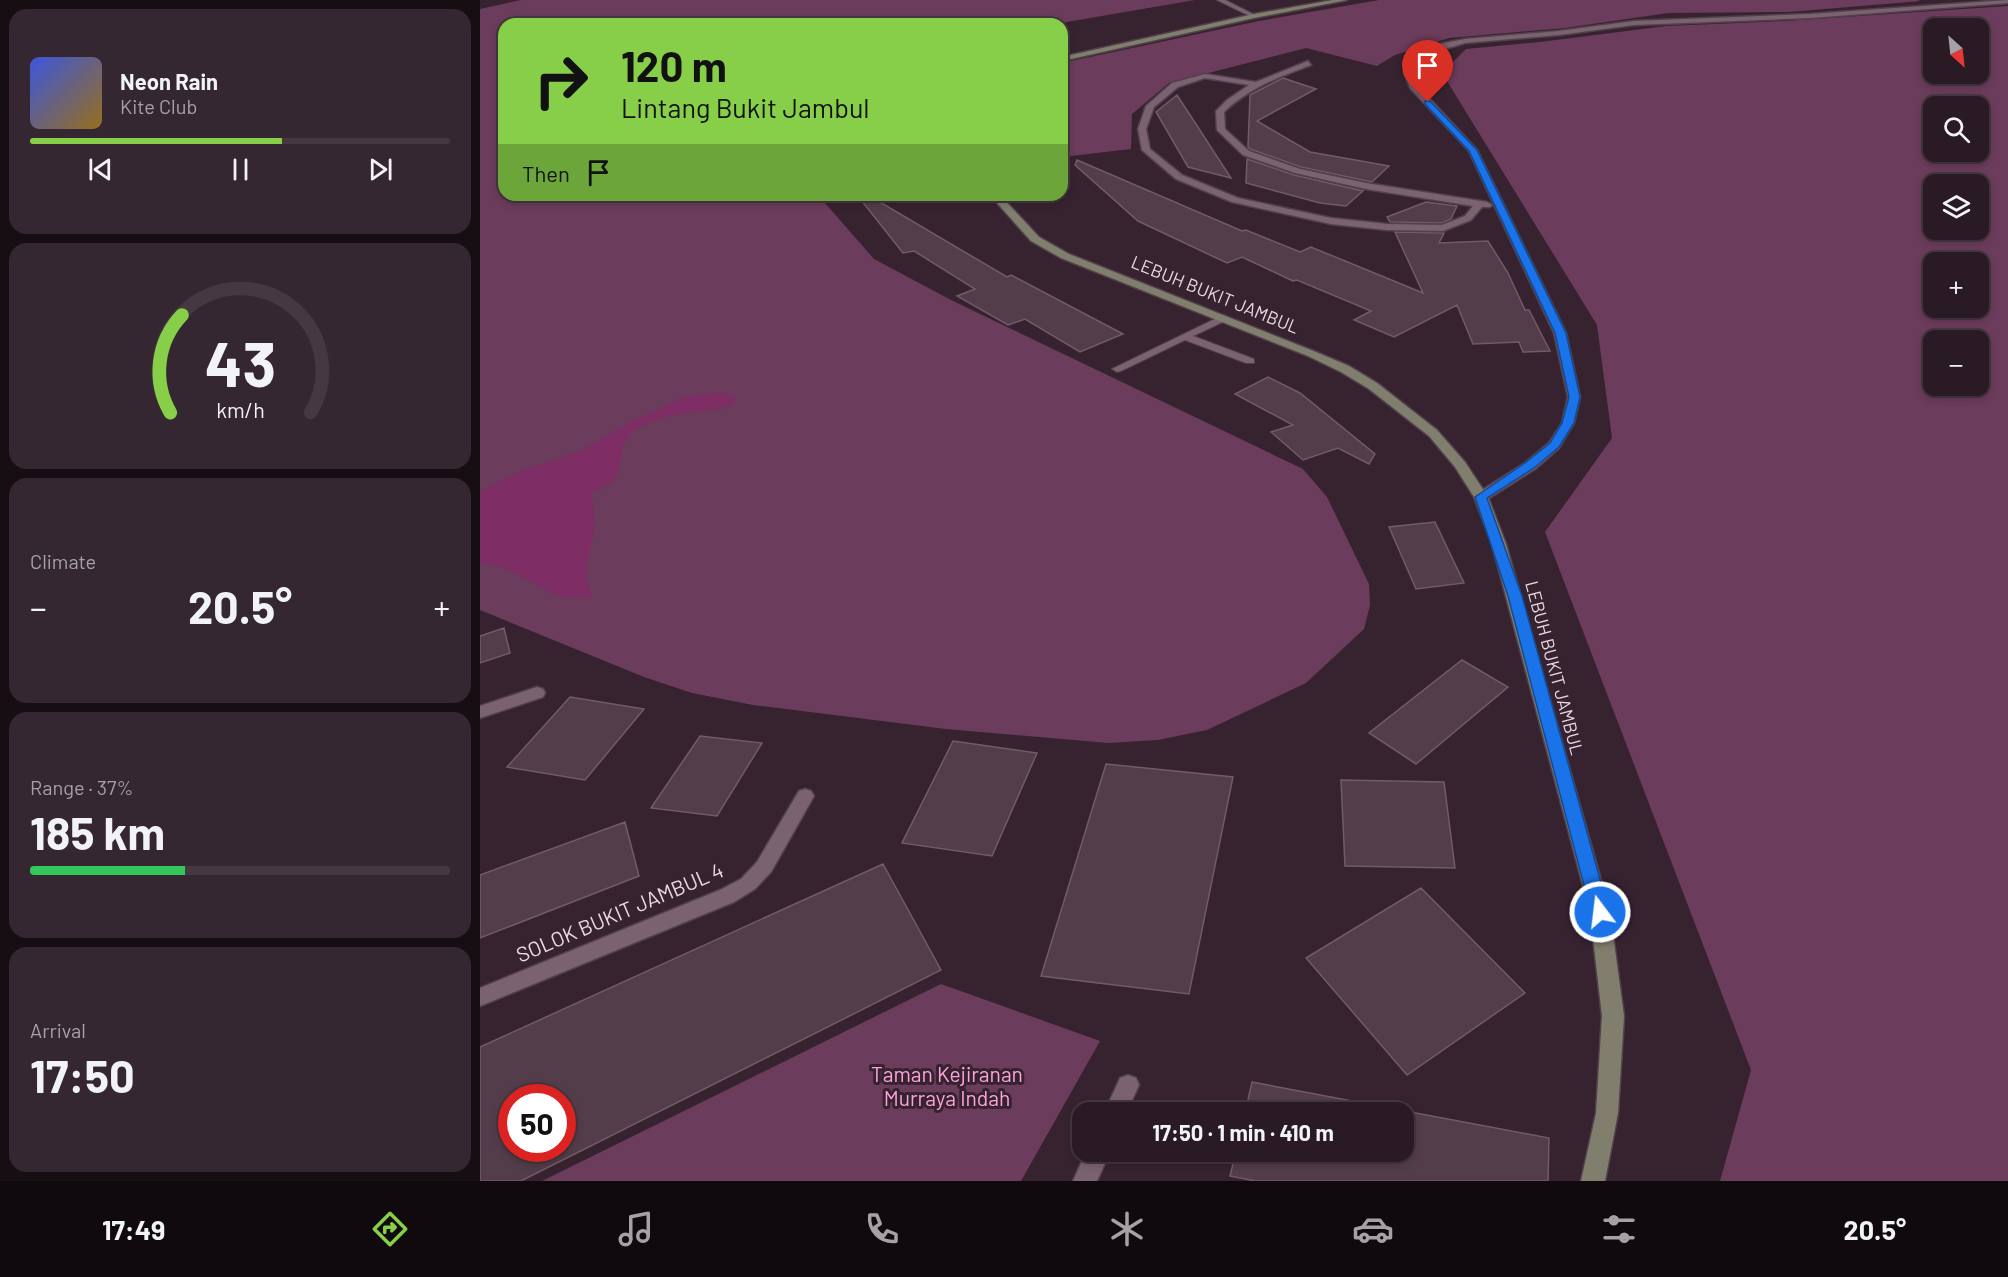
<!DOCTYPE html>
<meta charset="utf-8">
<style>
body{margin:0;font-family:Barlow,sans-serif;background:#352731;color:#f1f3f6;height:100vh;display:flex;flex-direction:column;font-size:22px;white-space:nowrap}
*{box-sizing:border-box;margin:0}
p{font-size:20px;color:#a5a1a6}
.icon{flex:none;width:33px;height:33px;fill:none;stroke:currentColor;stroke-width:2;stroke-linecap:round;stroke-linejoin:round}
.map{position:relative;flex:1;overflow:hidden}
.panel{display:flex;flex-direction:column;gap:9px;padding:9px;background:#170e14;width:480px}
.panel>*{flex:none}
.top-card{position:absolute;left:18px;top:18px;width:570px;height:183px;border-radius:18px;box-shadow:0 3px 9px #0003,0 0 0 2px #453841;background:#88cf49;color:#111;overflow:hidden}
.needle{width:39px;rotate:153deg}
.controls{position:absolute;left:1443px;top:18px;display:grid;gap:12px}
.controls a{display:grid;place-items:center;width:66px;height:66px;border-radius:12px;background:#291a24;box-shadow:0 3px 9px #0003,0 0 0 2px #453841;font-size:30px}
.speed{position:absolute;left:18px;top:1084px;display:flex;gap:12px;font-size:30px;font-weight:700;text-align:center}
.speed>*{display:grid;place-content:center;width:78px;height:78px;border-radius:50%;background:#291a24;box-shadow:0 3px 9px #0003,0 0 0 2px #453841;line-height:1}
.speed .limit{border:9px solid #d22;background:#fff;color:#111}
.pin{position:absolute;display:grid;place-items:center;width:51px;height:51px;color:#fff;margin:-62px -26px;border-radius:50% 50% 50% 0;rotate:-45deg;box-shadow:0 0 6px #0007}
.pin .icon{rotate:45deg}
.me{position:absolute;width:66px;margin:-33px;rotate:345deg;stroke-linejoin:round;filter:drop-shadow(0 0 4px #0008)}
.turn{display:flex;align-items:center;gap:21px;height:126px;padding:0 24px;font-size:27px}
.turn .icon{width:78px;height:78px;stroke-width:2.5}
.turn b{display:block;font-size:42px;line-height:51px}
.then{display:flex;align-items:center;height:57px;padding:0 24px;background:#0003;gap:12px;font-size:22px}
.big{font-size:45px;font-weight:700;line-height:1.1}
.panel .widget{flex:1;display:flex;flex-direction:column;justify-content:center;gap:9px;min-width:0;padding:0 21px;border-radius:18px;background:#352731}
.panel .dial{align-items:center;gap:0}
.dial svg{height:156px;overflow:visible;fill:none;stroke:#453841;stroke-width:7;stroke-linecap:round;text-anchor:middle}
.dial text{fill:#f1f3f6;stroke:none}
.song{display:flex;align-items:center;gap:18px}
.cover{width:72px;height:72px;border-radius:9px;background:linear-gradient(135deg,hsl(230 70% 55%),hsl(40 70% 35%))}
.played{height:6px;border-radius:3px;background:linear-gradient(90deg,#88cf49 60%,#453841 60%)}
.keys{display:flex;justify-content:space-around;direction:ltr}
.heat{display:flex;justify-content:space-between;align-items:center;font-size:33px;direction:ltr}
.charge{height:9px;border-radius:4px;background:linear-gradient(90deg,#34c759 37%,#453841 0)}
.trip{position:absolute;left:592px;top:1102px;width:342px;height:60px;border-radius:18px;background:#291a24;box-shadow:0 3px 9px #0003,0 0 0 2px #453841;font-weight:700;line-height:60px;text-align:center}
.menu{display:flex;height:96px;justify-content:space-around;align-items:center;background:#100a0e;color:#a5a1a6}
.menu .icon{width:42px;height:42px}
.menu .selected{color:#88cf49}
.menu b{font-size:27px;color:#f1f3f6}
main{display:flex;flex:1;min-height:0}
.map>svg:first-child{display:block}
</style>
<main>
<section class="panel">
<div class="widget">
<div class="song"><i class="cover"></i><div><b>Neon Rain</b><p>Kite Club</p></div></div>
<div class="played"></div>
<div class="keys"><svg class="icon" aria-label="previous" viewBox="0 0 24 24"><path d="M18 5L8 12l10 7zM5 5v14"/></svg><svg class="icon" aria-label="pause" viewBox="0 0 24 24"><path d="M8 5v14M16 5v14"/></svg><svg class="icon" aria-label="next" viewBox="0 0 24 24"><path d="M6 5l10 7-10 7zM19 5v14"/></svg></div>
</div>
<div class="widget dial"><svg viewBox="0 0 100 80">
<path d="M14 69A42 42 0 1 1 86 69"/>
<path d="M14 69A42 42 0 0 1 20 19" stroke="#88cf49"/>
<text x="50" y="56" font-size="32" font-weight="700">43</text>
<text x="50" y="72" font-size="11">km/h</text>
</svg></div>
<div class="widget"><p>Climate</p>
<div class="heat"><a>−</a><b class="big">20.5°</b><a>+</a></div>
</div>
<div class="widget"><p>Range · 37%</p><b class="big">185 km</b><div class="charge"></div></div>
<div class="widget"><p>Arrival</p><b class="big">17:50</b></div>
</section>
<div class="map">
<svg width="1528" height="1181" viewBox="0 0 1528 1181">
<rect width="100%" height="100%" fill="#372330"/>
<path fill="#6b3c5b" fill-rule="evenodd" d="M41 0H715L575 24H24V195H338L394 259 471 300 823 469 847 497 889 584 890 605 884 629 826 683 727 730 678 740 628 743 466 729 273 705 212 693 164 677 0 610V9Z
M899 0H1437L1441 1 1309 12 1188 13 1085 28 969 38 915 55 897 66 826 48 689 83 652 114 651 149 582 157V63L779 21Z
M1528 6V1181H1240L1271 1070 1065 532 1132 438 1117 325 962 73 986 49 1060 42 1186 26 1305 21ZM1454 28H1498V74H1454ZM1454 106H1498V152H1454ZM1454 184H1498V230H1454ZM1454 262H1498V308H1454ZM1454 340H1498V386H1454Z
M461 984 620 1041 541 1181H62Z"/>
<path fill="#7e2e65" d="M240 392 255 396 254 405C222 415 178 410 152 433 136 446 146 470 131 483 125 487 116 490 110 494 121 530 108 541 107 574 107 582 110 590 111 598 100 597 84 599 74 594 46 581 33 566 0 563V491L39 472 103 450 151 422 202 398Z"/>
<path fill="#533d4a" stroke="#725a69" stroke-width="1.5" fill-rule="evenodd" d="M803 78 836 89 777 121 830 152 909 166 892 182 821 167 770 149 768 147 770 95Z
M697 95 751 178 708 167 676 112Z
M767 159 814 175 883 191 866 206 840 203 766 183Z
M597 160 762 231 766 230 820 252 831 247 943 293 915 232 964 233 959 243 1008 241 1028 273 1045 310H1049L1070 351 1043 352 1039 342 993 344 977 305 914 337 874 320 891 311 817 280 813 281 762 257 747 263 658 221 595 165Z
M377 195H388L527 277 531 275 643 334 600 352 545 319 528 325 477 296 495 289 434 251 423 253Z
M946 202 977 206 971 219 962 223 910 222 907 217Z
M788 377 820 393 895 454 889 464 858 448 823 460 791 432 813 425 755 394Z
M955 522 984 583 936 589 909 527Z
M24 628 30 653 0 663V636Z
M982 660 1028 687 936 764 889 733Z
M90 697 164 709 105 780 27 767Z
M220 736 282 743 237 816 171 808Z
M473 741 557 753 512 856 422 843Z
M626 764 753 777 709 994 561 976Z
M861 780 964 782 975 868 865 866Z
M145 822 159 876 0 938V875Z
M403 864 461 970 41 1181H0V1047ZM32 1098H82V1149H32Z
M941 888 1045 993 927 1075 826 958Z
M772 1082 1069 1138 1068 1181H775L750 1176 756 1152H924V1113H765Z"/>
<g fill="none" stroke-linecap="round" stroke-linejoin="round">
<defs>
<path id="lane" d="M737 0H745L777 16 772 17Z
M743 315 748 318 747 320 713 336 774 359V363H766L705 340 641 371 637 372 632 369Z"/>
<path id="street" d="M1528 0V3L1330 18 1154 25 1079 35 985 43 942 56 933 64 932 73 937 85 997 150 1086 333 1100 397 1094 423 1079 448 1055 469 1006 500H996L994 497 996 494 1045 463 1069 443 1082 423 1088 397 1074 333 989 151 930 88 924 73 926 61 936 52 954 45 985 39 1079 31 1154 21 1330 14Z
M828 61 831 65C799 77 769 88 744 112L745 129 769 151 820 169 886 183 1007 202 1012 205 1010 207H1002L991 220 963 231 907 230 851 224 752 202 696 179 662 150 658 129 666 106 692 83 725 74 776 82ZM725 78 769 85 747 100 736 111 737 130 763 155 815 173 886 189 993 206 985 216 962 225 907 224 851 218 758 198 702 175 670 149 666 129 674 107 698 87Z
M57 687 63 689 65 693 63 697 0 718V706Z
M325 789 331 791 334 796 291 872 275 889 254 902 0 1006V988L240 890 261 879 277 862 319 791Z
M648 1075 656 1078 659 1085 646 1113H624L640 1078Z
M606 1152H630L617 1181H593Z"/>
<path id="secondary" d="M853 0H867L774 18 582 61V57L774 14Z
M510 195H520L559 237 589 254 836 352 869 366 897 383 957 430 985 462 1008 497 1026 544 1130 912 1144 1016 1138 1113 1125 1181H1101L1116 1113 1122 1016 1110 912 1012 544 994 497 975 467 949 436 889 389 861 372 828 356 581 258 551 241Z"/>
</defs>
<use href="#lane" stroke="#52414c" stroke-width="2"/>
<use href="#street" stroke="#52414c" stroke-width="3"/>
<use href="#secondary" stroke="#52414c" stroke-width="3"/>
<use href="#lane" fill="#7b6271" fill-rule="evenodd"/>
<use href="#street" fill="#7b6271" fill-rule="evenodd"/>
<use href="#secondary" fill="#807e6c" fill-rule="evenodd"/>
</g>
<path fill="#1a73e8" stroke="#114b97" stroke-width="1.5" d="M945 101H950L997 150 1086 333 1100 397 1094 423 1079 447 1054 468 1007 498 1042 596 1129 912 1126 917 1120 919 1113 917 1111 912 1028 596 995 497 1045 463 1070 443 1082 423 1089 397 1075 333 989 151 945 104Z"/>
<g text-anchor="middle" stroke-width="6" stroke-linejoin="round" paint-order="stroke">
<g font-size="18" fill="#e7d9e1" stroke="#372330">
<text transform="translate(735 295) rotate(22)" y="6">LEBUH BUKIT JAMBUL</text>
<text transform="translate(1074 668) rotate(75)" y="6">LEBUH BUKIT JAMBUL</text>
</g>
<g font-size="21" fill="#e7d9e1" stroke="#372330">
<text transform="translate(140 913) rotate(-23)" y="7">SOLOK BUKIT JAMBUL 4</text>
</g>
<g font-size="21" fill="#fda3dc" stroke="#372330">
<text x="467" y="1082">Taman Kejiranan<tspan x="467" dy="24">Murraya Indah</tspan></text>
</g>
</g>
</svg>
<div class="controls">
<a><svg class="needle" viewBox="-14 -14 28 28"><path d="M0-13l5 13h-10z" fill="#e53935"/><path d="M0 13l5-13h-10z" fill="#a5a1a6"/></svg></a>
<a><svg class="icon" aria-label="search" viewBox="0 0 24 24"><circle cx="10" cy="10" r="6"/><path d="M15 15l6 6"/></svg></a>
<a><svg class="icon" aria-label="layers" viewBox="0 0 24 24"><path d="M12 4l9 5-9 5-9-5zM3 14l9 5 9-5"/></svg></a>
<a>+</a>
<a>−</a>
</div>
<div class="speed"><div class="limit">50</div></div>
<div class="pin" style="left:948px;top:102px;background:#d93025"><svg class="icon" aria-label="arrive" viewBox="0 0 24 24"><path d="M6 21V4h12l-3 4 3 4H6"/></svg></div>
<svg class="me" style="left:1120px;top:912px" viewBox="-20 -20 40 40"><circle r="17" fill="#1a73e8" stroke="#fff" stroke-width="3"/><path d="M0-11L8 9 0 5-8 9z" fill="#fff"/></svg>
<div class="trip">17:50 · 1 min · 410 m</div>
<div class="top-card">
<div class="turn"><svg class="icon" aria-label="right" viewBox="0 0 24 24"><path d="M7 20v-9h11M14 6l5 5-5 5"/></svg><div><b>120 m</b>Lintang Bukit Jambul</div></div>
<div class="then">Then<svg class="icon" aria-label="arrive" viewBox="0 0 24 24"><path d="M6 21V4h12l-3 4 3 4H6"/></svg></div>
</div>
</div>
</main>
<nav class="menu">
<b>17:49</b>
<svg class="icon selected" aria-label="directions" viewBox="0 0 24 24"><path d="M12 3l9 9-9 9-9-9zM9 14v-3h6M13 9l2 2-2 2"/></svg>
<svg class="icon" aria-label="music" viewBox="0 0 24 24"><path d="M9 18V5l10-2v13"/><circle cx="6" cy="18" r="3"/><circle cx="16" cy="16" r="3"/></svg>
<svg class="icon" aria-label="phone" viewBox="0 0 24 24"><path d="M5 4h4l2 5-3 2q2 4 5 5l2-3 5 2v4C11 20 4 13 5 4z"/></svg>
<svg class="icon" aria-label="climate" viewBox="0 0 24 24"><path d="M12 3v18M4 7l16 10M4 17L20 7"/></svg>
<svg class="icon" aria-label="car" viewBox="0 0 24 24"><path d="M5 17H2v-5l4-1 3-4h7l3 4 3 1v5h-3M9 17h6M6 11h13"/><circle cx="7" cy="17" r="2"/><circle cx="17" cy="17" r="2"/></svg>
<svg class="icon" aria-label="filters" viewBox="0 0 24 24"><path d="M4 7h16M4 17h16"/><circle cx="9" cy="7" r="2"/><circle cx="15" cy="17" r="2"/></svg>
<b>20.5°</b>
</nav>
